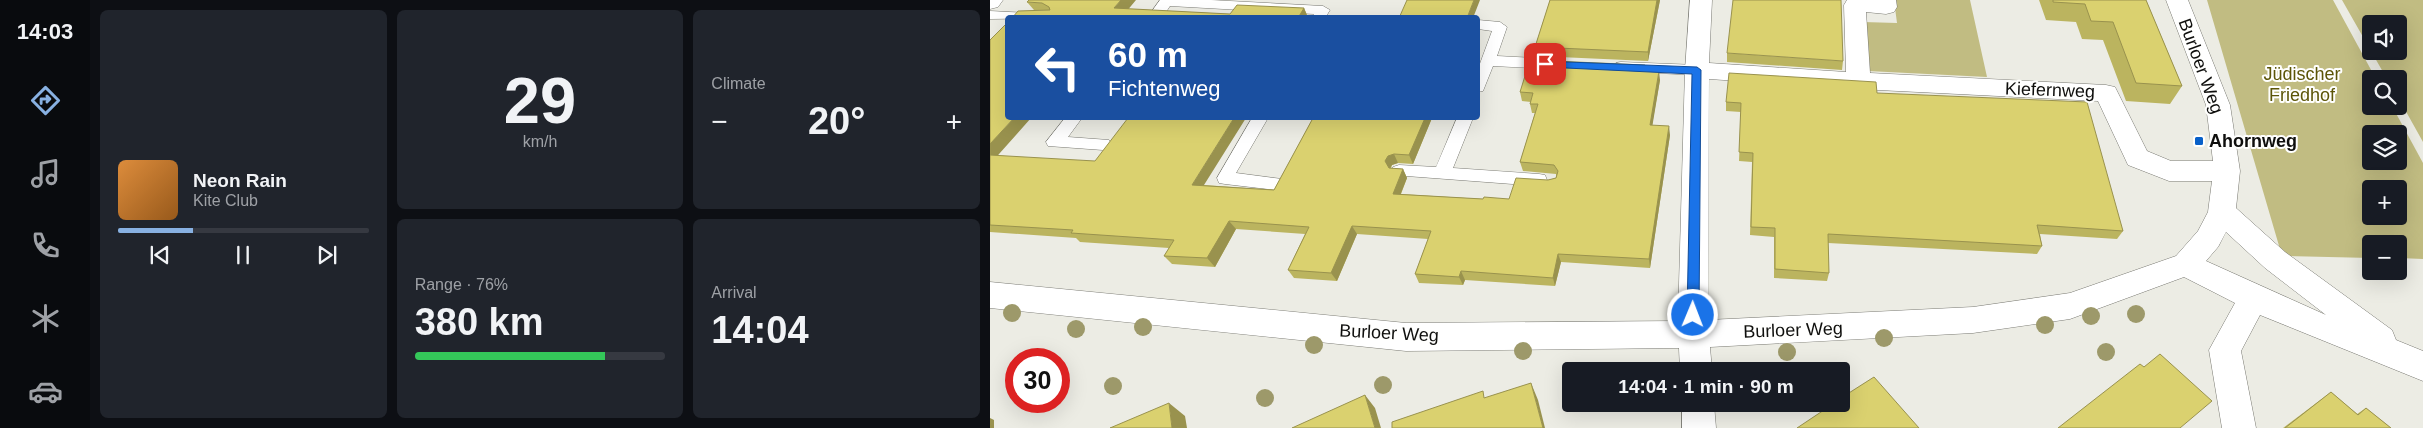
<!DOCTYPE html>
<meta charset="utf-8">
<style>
body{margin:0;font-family:Helvetica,sans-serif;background:#20242c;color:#f1f3f6;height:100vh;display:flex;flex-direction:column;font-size:19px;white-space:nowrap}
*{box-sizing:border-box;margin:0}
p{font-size:16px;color:#9ea1a6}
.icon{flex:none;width:28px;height:28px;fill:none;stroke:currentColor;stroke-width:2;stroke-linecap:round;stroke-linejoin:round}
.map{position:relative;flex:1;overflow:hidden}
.details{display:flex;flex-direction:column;gap:10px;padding:10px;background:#0d0f14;width:900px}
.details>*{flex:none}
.banner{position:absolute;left:15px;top:15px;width:475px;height:105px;border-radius:5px;box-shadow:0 5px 20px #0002;background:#1a4fa0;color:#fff;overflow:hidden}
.tools{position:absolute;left:1372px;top:15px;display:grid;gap:10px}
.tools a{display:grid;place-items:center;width:45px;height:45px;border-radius:5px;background:#171b24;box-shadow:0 5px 20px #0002;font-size:25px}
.speed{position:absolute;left:15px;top:348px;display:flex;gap:10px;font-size:25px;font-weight:700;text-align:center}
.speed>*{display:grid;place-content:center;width:65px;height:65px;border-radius:50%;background:#171b24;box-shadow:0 5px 20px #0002;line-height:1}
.speed .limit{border:8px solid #d22;background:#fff;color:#111}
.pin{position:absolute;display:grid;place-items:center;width:42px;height:42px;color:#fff;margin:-21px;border-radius:10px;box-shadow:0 2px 8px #0006}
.me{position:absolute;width:55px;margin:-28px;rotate:1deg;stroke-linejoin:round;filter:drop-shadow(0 0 4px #0008)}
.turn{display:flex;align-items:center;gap:18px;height:105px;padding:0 20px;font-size:22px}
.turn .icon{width:65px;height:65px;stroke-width:2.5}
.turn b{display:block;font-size:35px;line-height:42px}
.big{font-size:38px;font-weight:800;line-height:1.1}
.details .tile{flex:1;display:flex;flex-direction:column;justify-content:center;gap:8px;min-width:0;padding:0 18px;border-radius:8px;background:#20242c}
.details .dial{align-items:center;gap:0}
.dial b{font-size:65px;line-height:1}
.song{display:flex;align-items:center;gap:15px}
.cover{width:60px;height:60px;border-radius:8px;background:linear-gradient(135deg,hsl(30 70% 55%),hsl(30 70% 35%))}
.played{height:5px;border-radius:2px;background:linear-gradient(90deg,#88b1e2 30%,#363941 30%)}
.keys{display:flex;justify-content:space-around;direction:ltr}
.heat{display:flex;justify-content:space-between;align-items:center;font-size:28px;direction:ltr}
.charge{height:8px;border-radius:4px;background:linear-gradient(90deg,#34c759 76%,#363941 0)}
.details .tiles{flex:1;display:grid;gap:10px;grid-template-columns:repeat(3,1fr)}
.tile:first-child{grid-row:span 2}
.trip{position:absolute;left:572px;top:362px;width:288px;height:50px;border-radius:5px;background:#171b24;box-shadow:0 5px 20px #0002;font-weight:800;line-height:50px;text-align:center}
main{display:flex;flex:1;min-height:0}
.tabs{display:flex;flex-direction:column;width:90px;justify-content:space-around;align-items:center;background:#090b0e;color:#9ea1a6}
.tabs .icon{width:35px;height:35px}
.tabs .on{color:#88b1e2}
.tabs b{font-size:22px;color:#f1f3f6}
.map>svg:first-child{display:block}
</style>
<main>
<nav class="tabs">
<b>14:03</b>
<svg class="icon on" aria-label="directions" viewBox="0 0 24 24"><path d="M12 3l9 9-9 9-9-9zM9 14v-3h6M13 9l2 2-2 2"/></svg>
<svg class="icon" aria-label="music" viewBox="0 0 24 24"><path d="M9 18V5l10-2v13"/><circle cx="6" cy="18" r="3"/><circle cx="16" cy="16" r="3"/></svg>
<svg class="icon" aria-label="phone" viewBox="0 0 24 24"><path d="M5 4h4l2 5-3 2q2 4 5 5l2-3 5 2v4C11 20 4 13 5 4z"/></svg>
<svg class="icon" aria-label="climate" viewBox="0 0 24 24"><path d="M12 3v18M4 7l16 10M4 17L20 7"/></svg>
<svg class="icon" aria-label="car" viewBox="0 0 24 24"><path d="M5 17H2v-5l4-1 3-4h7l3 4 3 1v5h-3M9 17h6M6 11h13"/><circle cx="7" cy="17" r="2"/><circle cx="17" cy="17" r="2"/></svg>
</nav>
<section class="details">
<div class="tiles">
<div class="tile">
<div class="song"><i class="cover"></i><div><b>Neon Rain</b><p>Kite Club</p></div></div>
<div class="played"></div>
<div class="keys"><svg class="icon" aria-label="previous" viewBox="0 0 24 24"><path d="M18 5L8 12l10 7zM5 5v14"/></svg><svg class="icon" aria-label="pause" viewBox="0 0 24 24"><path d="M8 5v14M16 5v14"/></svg><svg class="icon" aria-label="next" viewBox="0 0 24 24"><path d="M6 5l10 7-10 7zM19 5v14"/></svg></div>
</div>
<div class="tile dial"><b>29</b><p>km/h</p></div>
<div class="tile"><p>Climate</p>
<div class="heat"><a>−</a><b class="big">20°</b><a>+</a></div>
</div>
<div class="tile"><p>Range · 76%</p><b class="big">380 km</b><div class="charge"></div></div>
<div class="tile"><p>Arrival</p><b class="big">14:04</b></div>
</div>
</section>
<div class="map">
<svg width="1433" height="428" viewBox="0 0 1433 428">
<rect width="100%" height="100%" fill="#ecece4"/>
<path fill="#c1bc82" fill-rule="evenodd" d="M904 0H980L997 77 878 71 873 22 907 23Z
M1217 0H1343L1386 79H1381V106H1402L1433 163V259L1409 258V244H1381V258L1292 256ZM1381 134H1409V161H1381ZM1381 189H1409V216H1381Z
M1352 0H1433V142L1409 99V79H1397L1381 51H1409V24H1381V51Z"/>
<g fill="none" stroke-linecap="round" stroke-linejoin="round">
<defs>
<path id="service" d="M170 0H221L333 6 340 10 335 18H321L324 14 180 6 172 18H157Z
M0 11 59 14 66 18 0 19Z
M488 20 510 22 517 27 507 56 563 59 568 60 570 64 568 68 563 69 503 66 493 91 488 92V69L502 31 488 29Z
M631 62 707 65 712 66 714 70 712 74 707 75 626 71 624 67 626 63Z
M75 118H92L78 137 119 140 121 144 119 148 113 150 58 146 56 142Z
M262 118H278L246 173 292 179 294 184 292 189 286 190 235 184 229 183 227 178Z
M467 118H483L463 168 549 174 555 175 557 180 555 185 549 186 403 175 401 171 403 167 409 165 446 167Z"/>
<path id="minor" d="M700 0H722L719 63 856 72 854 5 857 0H906L907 7 904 12 896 14 876 12 880 73 1116 85 1125 87 1157 151 1181 161H1223L1216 105 1176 0H1198L1240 105 1250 171 1246 208 1295 252 1402 330 1406 340 1433 351V381L1270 315 1251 351 1266 428H1232L1219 350 1245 303 1194 277 1080 319 983 333 720 347 722 371H690L689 348 416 351 0 308V282L416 323 688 321 695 70ZM719 79 868 89 1108 101 1138 165 1179 181H1222L1218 212 1208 231 1186 256 1080 293 983 307 718 320ZM1236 232 1275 268 1336 315 1216 261 1228 247Z
M692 404H724L726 428H692Z"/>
<path id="tertiary" d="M0 0H13L8 7 0 9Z"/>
</defs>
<use href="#service" stroke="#797972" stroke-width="1"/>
<use href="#minor" stroke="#797972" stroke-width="1"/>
<use href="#tertiary" stroke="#797972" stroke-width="1"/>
<use href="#service" fill="#fff" fill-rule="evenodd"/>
<use href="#minor" fill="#fff" fill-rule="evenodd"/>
<use href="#tertiary" fill="#fff" fill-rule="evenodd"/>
</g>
<g fill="#9d996a">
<circle cx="22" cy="313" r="9"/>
<circle cx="1146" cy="314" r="9"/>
<circle cx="1101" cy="316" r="9"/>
<circle cx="1055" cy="325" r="9"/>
<circle cx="153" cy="327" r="9"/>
<circle cx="86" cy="329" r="9"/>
<circle cx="894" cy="338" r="9"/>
<circle cx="324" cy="345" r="9"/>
<circle cx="533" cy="351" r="9"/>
<circle cx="797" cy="352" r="9"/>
<circle cx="1116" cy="352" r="9"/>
<circle cx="393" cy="385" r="9"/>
<circle cx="123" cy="386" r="9"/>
<circle cx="275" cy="398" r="9"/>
</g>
<path fill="#bbb45f" d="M560 0H670L658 61 547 56 545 47Z
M1049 0H1156L1192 86 1180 104 1136 101 1113 40 1092 39 1086 22 1056 20Z
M37 2 138 9 240 14 314 8 318 17 44 10Z
M0 40 8 155 214 185 284 190 323 118H442L423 164 408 163 402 165 401 168 413 169 417 178 411 194 493 199H519L558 180 566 178V174L533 171 530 162 545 113H542L540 104 541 102 532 101 530 92 655 65V70L670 80 662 125 680 135 660 268 571 262 565 286 475 280 473 285 429 283 425 274 438 239 367 234 347 281 304 278 298 270 315 234 246 229 225 267 182 264 174 256 179 248 90 242 86 238 0 232Z
M737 53 853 61 852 70 737 62Z
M887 93 1133 231 1127 239 1050 234 1052 246 1047 254 838 243 839 273 837 281 784 278V237L760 235 762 162 749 161 751 112 736 111V102Z
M1341 392 1367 414 1376 408 1401 428H1293Z"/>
<path fill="#99924e" d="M131 0H146L131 18 124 8Z
M484 0H490L483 18H477Z
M667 0H670L658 61V52Z
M314 8 318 18H308Z
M669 71 670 80 661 134 660 125Z
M24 118H41L1 163H0V144Z
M244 118H256L209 193 202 185Z
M435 118H442L423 164 419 155Z
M679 126 680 135 660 268 659 259Z
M404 154 408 163 402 165 399 170 395 161 398 156Z
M413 169 417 178 407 203 403 194Z
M239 221 246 229 225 267 217 258Z
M362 226 367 234 347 281 341 273Z
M568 254 571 262 565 286 563 278Z
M471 271 475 280 473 285 469 277Z
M541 383 548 400 555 428H553Z
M375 395 385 408 391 428H385Z
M179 403 195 416 197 428H182Z
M0 418 4 420V428H0Z"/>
<path fill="#dad16f" stroke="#99924e" d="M39 0H131L124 8 240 14 247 5 314 8 308 18H22L28 11 60 10 59 7 52 3 37 2Z
M417 0H484L477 18H409Z
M560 0H667L658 52 545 47Z
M743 0H851L853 61 737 53Z
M1063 0H1156L1192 86 1146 83 1123 22 1101 21 1095 4 1063 2Z
M18 22V118H24L0 144V40Z
M540 60 655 65 654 70 669 71 660 125 679 126 659 259 568 254 563 278 471 271 469 277 425 274 441 231 362 226 341 273 298 270 319 227 239 221 217 258 174 256 184 240 81 233 83 230 0 225V155L105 161 138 118H244L202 185 284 190 323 118H435L419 155 404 154 398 156 395 161 399 168 413 169 403 194 493 199 494 197 519 199 526 178 558 180 566 178 568 171 564 165 530 162 548 104H540L543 93 530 92Z
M739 73 886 82 887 93 1097 102 1133 231 1047 225 1052 246 838 234 839 273 785 269V228L761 227 763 153 749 152 751 103 736 102Z
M1170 354 1222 401 1190 428H1068L1150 364 1154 367Z
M884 377 929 428H807L843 404H851V398Z
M541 383 553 428H402V422L493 391 494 398Z
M1341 392 1368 415 1376 408 1401 428H1295Z
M375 395 385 428H302Z
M179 403 182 428H120Z"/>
<path fill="#1a73e8" stroke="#114b97" d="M551 61 707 67 711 70 709 315 707 319H699L697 315 702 74 555 67 551 66Z"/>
<rect fill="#0860c9" stroke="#fffffe" stroke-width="2" x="1204" y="136" width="10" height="10" rx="2.5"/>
<g text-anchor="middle" stroke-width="4" stroke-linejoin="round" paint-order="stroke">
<g font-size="18" fill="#0f0f0d" stroke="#fffffe">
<text transform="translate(1211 66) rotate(70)" y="6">Burloer Weg</text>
<text transform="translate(1060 90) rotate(2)" y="6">Kiefernweg</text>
<text transform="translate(803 330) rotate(-2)" y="6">Burloer Weg</text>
<text transform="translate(399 333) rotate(3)" y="6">Burloer Weg</text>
</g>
<g font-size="18" fill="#5c5507" stroke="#fffffe">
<text x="1312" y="80">Jüdischer<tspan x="1312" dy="21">Friedhof</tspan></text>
</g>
<g font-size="18" font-weight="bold" fill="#0f0f0d" stroke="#fffffe" text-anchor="start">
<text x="1219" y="147">Ahornweg</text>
</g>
</g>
</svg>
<div class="tools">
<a><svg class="icon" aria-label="sound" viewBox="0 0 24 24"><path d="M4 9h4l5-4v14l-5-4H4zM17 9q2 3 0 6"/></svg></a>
<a><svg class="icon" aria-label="search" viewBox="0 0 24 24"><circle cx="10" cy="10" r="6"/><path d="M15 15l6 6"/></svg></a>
<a><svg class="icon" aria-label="layers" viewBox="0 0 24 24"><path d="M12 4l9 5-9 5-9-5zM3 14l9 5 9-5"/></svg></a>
<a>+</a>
<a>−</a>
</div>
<div class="speed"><div class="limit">30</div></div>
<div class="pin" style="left:555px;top:64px;background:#d93025"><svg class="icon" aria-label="arrive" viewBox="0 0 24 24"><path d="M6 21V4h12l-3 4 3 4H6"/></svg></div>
<svg class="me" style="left:703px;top:315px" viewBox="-20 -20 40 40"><circle r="17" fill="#1a73e8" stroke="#fff" stroke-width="3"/><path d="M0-11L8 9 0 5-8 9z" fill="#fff"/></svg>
<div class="trip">14:04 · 1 min · 90 m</div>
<div class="banner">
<div class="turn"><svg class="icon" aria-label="left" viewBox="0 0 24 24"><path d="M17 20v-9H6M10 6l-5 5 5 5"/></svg><div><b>60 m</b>Fichtenweg</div></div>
</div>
</div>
</main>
